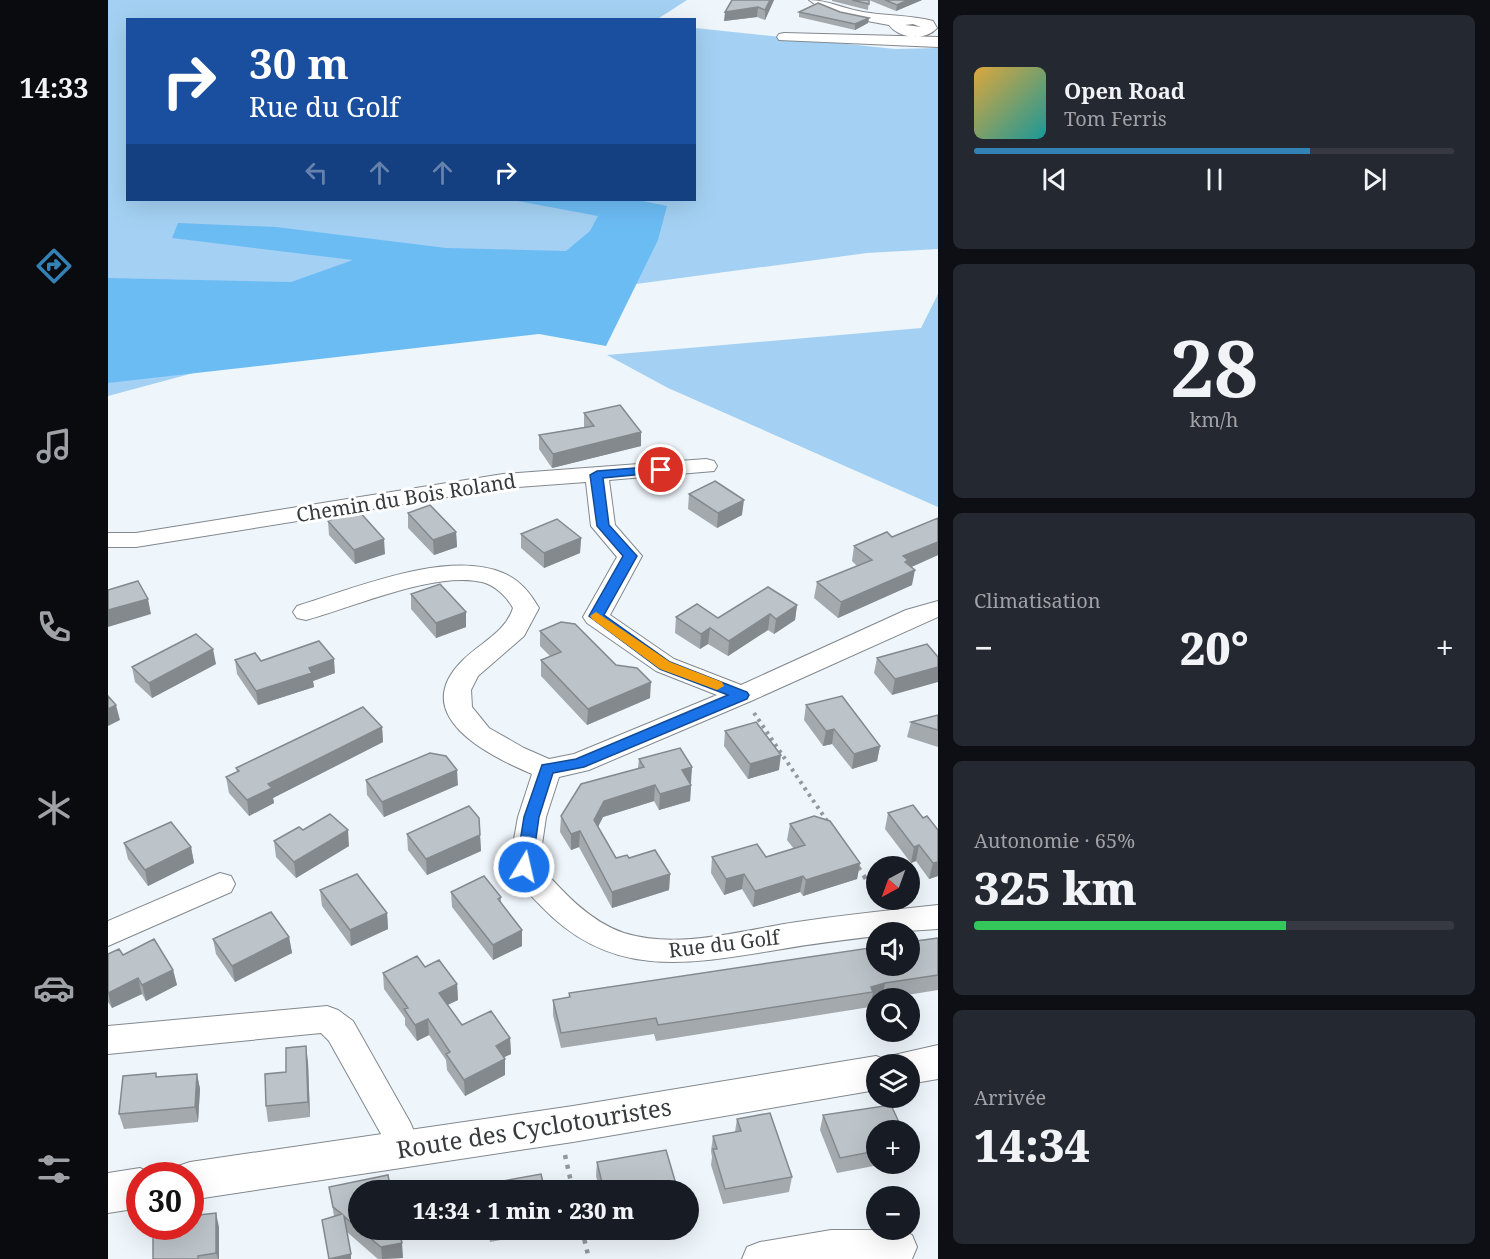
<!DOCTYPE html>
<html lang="fr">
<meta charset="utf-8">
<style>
body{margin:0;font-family:"Noto Serif",serif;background:#242831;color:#f1f3f6;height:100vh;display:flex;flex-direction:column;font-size:22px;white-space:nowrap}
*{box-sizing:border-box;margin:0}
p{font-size:20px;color:#9ea1a6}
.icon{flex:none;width:33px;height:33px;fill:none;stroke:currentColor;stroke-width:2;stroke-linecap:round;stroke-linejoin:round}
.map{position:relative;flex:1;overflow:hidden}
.side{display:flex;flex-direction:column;gap:15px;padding:15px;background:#0d0f14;width:552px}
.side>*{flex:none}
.top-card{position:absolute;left:18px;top:18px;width:570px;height:183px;border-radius:0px;box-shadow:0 6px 24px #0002;background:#1a4fa0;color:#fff;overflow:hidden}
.needle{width:39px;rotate:221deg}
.buttons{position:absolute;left:758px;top:856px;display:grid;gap:12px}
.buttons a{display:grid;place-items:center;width:54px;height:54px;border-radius:50%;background:#171b24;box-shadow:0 6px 24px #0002;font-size:30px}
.speed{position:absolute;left:18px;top:1162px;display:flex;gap:12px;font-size:30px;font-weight:700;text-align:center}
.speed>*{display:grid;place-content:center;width:78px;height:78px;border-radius:50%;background:#171b24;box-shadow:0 6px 24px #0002;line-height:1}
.speed .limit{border:9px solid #d22;background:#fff;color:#111}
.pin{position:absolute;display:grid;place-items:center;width:51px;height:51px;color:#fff;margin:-26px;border:3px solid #fff;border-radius:50%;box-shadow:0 2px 6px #0007}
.me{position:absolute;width:66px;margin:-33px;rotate:9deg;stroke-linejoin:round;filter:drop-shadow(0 0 4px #0008)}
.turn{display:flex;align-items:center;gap:21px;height:126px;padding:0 24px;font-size:27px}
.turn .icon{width:78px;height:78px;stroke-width:2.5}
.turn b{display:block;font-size:42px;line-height:51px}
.lanes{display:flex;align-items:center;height:57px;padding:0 24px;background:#0003;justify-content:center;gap:30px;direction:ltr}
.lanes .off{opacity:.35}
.big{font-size:45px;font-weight:800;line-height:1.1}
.side .card{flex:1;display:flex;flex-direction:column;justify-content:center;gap:9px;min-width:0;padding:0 21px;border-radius:9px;background:#242831}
.side .dial{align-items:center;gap:0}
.dial b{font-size:78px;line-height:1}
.song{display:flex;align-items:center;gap:18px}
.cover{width:72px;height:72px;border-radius:9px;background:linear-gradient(135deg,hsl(40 70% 55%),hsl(180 70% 35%))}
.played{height:6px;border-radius:3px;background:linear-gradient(90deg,#3482b5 70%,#363941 70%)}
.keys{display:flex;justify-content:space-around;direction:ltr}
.heat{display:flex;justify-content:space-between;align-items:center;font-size:33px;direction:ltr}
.charge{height:9px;border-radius:4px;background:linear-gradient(90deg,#34c759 65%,#363941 0)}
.trip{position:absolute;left:240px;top:1180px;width:351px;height:60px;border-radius:30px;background:#171b24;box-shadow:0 6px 24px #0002;font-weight:800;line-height:60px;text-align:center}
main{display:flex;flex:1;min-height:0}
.menu{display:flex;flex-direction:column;width:108px;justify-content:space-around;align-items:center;background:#090b0e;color:#9ea1a6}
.menu .icon{width:42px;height:42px}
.menu .on{color:#3482b5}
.menu b{font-size:27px;color:#f1f3f6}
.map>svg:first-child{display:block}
</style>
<main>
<nav class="menu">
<b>14:33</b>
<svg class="icon on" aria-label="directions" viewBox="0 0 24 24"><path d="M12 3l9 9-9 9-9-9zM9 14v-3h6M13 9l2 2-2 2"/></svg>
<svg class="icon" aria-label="music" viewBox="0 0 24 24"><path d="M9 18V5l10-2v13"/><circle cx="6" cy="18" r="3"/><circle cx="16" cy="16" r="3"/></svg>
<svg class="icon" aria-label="phone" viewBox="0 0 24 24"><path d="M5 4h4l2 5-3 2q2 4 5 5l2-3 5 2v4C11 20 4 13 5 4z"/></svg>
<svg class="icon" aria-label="climate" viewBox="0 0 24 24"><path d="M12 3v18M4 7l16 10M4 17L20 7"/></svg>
<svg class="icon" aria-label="car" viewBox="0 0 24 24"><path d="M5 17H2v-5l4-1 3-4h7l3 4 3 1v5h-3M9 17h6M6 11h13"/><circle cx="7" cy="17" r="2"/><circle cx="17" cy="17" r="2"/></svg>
<svg class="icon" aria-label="filters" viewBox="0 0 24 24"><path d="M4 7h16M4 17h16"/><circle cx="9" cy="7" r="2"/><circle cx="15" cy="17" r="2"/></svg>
</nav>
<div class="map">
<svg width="830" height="1259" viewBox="0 0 830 1259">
<rect width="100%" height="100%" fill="#eef5fb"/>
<path fill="#a4d1f3" d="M0 0H579L548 20H20V200H586L587 28 787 49 830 48V249L759 253 306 314 0 396Z
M830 294V507L560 388 499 355 813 328Z"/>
<path fill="#6cbcf4" d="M404 200H530L559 206 550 240 498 346 431 334 0 383V278L183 282 245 260 64 238 70 223 168 227 338 248 458 251 482 231 490 216Z"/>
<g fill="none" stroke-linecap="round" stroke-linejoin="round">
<defs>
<path id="minor" d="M701 0C720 0 736 9 755 12 779 16 802 15 825 21L829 28C818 41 791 39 781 25L732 16 712 8ZM805 24 813 27 797 25Z
M676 33 830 37V47L671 40 669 37 671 34Z
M598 459 606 461 609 466 606 471 501 480 507 525 534 556 502 615 566 659 633 685 798 610 830 601V617L643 701 481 770 451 777 438 817 431 865C454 891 482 922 516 933 571 950 634 930 689 922 736 915 783 910 830 905V929L768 933V936C735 940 701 944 668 950 578 965 502 979 433 906 421 894 409 882 401 867L410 817 424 774C379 755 299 715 355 660 373 642 397 633 405 608 399 597 387 585 374 582 326 571 246 607 198 620L189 618 185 612 189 606C245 589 339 549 395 573 412 580 422 593 431 608L416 636 370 676 363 690 364 707 381 728 416 748 441 759 466 754 609 695 548 671 479 623 475 617 509 557 483 526 478 482 395 488 28 547H0V533H28L395 474Z
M112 873 123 876 127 884 123 892 0 946V921Z
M219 1006 230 1010 245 1021 302 1122C309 1136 309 1148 302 1162L290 1166 278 1162 273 1151V1134L221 1041 213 1033 0 1054V1026Z
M723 1230H791L804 1235 809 1247 804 1259H634L639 1247 652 1242Z"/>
<path id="tertiary" d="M830 1045V1079L801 1084V1065H768V1090L465 1142 82 1200V1176H62L67 1167 82 1162 465 1106 768 1056 783 1062 786 1055Z
M32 1168 48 1176H32V1208L0 1213V1173Z"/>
</defs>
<use href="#minor" stroke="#82888d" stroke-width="2"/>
<use href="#tertiary" stroke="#82888d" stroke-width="2"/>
<path stroke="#93989c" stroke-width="4" stroke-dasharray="3 4.5" stroke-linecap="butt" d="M646 713 721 824"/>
<path stroke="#93989c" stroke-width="4.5" stroke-dasharray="4 6" stroke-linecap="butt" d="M750 867 768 894
M801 1032 805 1040
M457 1155 465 1191
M474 1230 481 1259"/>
<use href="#minor" fill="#fff" fill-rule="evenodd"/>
<use href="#tertiary" fill="#fff" fill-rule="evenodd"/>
</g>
<path fill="#a3a9ad" d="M624 0H666L657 20 649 17 616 21Z
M724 0H814L788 11 761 0 760 10 724 1Z
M691 12H732L761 18 760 23 747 30 691 17Z
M476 413 533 432V446L444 468 431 449V435L476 427Z
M581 494 634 515 609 528 580 509Z
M300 513 348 532 349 547 326 555 300 528Z
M220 521 277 554 247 564 221 535Z
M413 534 473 538 472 553 436 568 413 548Z
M784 537 830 555 803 567 804 585 730 618 706 598 709 582 749 566 744 561 746 546Z
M303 594 358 612V627L328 638 303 609Z
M689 605 687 620 666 634 660 630 620 656 600 644 592 649 567 633 568 617 610 618Z
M432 631 508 665 542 698 479 725 433 676V660L442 656 432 646Z
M819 644 784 695 766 673 769 658Z
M127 660 227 673 205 681 206 687 150 705 129 674Z
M108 664 44 698 27 682 24 667Z
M698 705 772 746 769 761 744 769 724 744 715 746 696 720Z
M830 715V747L799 737 803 722Z
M274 727 275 742 165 798 166 803 141 816 121 793 118 777 129 772 128 768Z
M617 731 671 770 640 779 616 746Z
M531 759 584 767 582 783 583 785 582 801 551 810 546 801 495 817 490 827 508 858H521L562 874 561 890 504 908 471 847 463 850 452 832 453 816 530 768Z
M258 780 350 785 276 817 259 795Z
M780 813 815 818 830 830V876L821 879 808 861 803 863 777 829Z
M682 824 752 863 749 879 695 896 692 892 645 907 634 889 616 895 603 873 604 857H658L686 849 679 840Z
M195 830 241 846 188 878 168 857 166 841Z
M299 834 372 835 373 851 319 875 300 850Z
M16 843 83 847 86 863 40 886 20 859Z
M212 890 279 913 280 929 243 946 214 906Z
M343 892 393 897V903L414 930V946L385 960 344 907Z
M181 937 184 953 127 982 108 954 105 939Z
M830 938V990L774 999H768V1000L763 1002 762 1007 548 1041 546 1034 453 1048 445 1015V1000L461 997V993Z
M0 954 15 955 65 970 69 985 38 1001 34 994 4 1008 0 1002Z
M317 967 349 984 350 1000 340 1005 354 1025 402 1038 403 1054 396 1057 397 1059V1075L357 1096 339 1070 338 1060 321 1035 309 1041 297 1025V1018L276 989 275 973Z
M200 1062 202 1117 160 1122 158 1106Z
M89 1074 92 1089 90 1122 16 1129 11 1114 49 1077Z
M715 1115 768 1131V1164H800V1166L773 1171 771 1165 729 1173 712 1130Z
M629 1119 684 1177 681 1192 615 1204 603 1165 604 1157 603 1151 605 1136 627 1132Z
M489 1162 570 1191H492L488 1176Z
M221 1187 250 1191V1230H291L295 1258 270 1259 239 1232 243 1259H221L214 1220 226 1216Z
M111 1227V1259H45Z
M380 1230H442V1231L382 1242Z"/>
<path fill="#84898d" d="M662 0H666L657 20V10Z
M800 0H814L788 11 789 5Z
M650 7 649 17 616 21 617 12Z
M761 18 760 23 747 30V24Z
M533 432V446L444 468 445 454Z
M636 500 634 515 609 528 610 513Z
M348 532 349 547 326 555 325 540Z
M473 538 472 553 436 568V553Z
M276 539 277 554 247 564 246 550Z
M830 542V555L799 569 807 570 804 585 730 618 733 602 795 556Z
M40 599 43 614 0 627V610Z
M689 605 687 620 666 634 668 619Z
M358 612V627L328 638V623Z
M662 614 660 630 620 656 621 641Z
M602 628 600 644 592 649 593 634Z
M105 649 108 664 44 698 41 683Z
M226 659 227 673 205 681 206 687 150 705 148 691 201 668Z
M830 667V682L784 695 787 679Z
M543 682 542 698 479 725 480 709Z
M8 705 12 720 0 726V709Z
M274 727 275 742 165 798 166 803 141 816 139 800 160 784Z
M726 729 724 744 715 746 718 731Z
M772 746 769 761 744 769 746 754Z
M673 755 671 770 640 779 642 764Z
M584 767 583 783 572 786 574 770Z
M349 770 350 785 276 817 274 802Z
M547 785 546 801 495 817 485 836 486 820 496 801Z
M583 785 582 801 551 810 552 794Z
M240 830 241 846 188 878 186 862Z
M472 831 471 847 463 850V834Z
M372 835 373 851 319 875 318 859Z
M811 845 808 861 803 863 806 847Z
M83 847 86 863 40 886 37 870Z
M830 862V876L821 879 825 863Z
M752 863 749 879 695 896 698 880Z
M562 874 561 890 504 908V892Z
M636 874 634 889 616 895 618 879Z
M695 876 692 892 645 907 647 891Z
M279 913 280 929 243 946 242 930Z
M414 930V946L385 960V945Z
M181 937 184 953 127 982 124 966Z
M65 970 69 985 38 1001 34 985Z
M30 978 34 994 4 1008 0 993Z
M777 983 774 999H768V1000L763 1002 765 992 763 987Z
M349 984 350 1000 332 1008 331 993Z
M320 1019 321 1035 309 1041 307 1025Z
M402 1038 403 1054 388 1061V1046Z
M198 1046 200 1062 202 1117 200 1102Z
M397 1059V1075L357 1096 356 1080Z
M89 1074 92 1089 90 1122 87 1107Z
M108 1213 111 1227V1259H110L108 1253Z
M294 1243 295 1258 274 1259 273 1247Z
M243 1254V1259H221Z"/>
<path fill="#bdc4c9" stroke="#84898d" stroke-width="1.5" d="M624 0H662L657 10 650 7 617 12Z
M744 0H761V4Z
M777 0H800L789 5Z
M710 3 732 12 761 18 747 24 691 12Z
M512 405 533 432 445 454 431 435 486 426 476 413Z
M607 481 636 500 610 513 581 494Z
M322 505 348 532 325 540 300 513Z
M249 509 276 539 246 550 220 521Z
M830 518V542L795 556 800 560 797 562 807 570 733 602 709 582 764 560 746 546 779 532 784 537Z
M449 519 473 538 436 553 413 534Z
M30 581 40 599 0 610V590Z
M332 584 358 612 328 623 303 594Z
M660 587 689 605 668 619 662 614 621 641 602 628 593 634 568 617 589 604 610 618Z
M453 622 467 624 508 665 529 668 543 682 480 709 433 660 453 652 432 631Z
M88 634 105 649 41 683 24 667Z
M211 641 226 659 201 668 204 673 148 691 127 660 147 653 153 661Z
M819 644 830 657V667L787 679 769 658Z
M0 696 8 705 0 709Z
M734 696 772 746 746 754 726 729 718 731 698 705Z
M255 707 274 727 160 784 164 788 139 800 118 777 131 771 128 768Z
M830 715V730L803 722Z
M648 722 673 755 642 764 617 731Z
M572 748 584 767 574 770 583 785 552 794 547 785 496 801 486 820 508 858 519 855 521 858 547 850 562 874 504 892 472 831 463 834 453 816 473 784 536 767 531 759Z
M322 753 338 756 349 770 274 802 258 780Z
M805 805 815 818 819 816 830 830V862L825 863 811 845 806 847 780 813Z
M361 806 371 818 372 835 318 859 299 834Z
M222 814 240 830 186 862 166 841 191 827 195 830Z
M706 816 722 821 752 863 698 880 695 876 647 891 636 874 618 879 604 857 649 844 658 857 697 845 682 824Z
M63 822 83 847 37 870 16 843Z
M249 874 279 913 242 930 212 890Z
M376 876 393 897 390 899 414 930 385 945 343 892Z
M163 912 181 937 124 966 105 939Z
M830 938V975L777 983 763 987 765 992 550 1025 548 1018 453 1033 445 1000 462 997 461 993 768 947V966H801V942Z
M46 939 65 970 34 985 30 978 0 993V954L11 949 15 955Z
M309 956 317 967 331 960 349 984 331 993 354 1025 383 1011 402 1038 388 1046 397 1059 356 1080 338 1054 342 1052 320 1019 307 1025 296 1009 300 1008 275 973Z
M198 1046 200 1102 158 1106 157 1074 178 1072V1048Z
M48 1073V1077L89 1074 87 1107 11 1114 15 1076Z
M783 1105 795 1131H768V1151L732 1158 715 1115Z
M662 1113 684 1177 617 1189 605 1149H609L605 1136 633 1131 629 1119Z
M558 1150 570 1191H496L489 1162Z
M433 1174 437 1191H374L373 1185Z
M280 1175 283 1191H250V1229L236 1216 243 1254 221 1259 214 1220 234 1214 225 1207 221 1187Z
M108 1213V1253L90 1256V1259H45V1227H82V1216Z
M252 1230H291L294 1243 273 1247Z"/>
<path fill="#1a73e8" stroke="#114b97" stroke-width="1.5" d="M553 466 557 467V472L495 478 501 525 529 556 496 615 562 662 639 692 641 695 639 699 476 767 445 773 431 817 424 867 421 871H410L408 867 416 817 434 765 468 759 620 695 552 669 481 616 515 556 489 526 482 475 489 471Z"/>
<path fill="#f59e0b" d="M488 612 562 662 614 682 616 686 609 690 552 669 484 619 482 616Z"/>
<g text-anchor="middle" stroke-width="6" stroke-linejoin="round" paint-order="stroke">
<g font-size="20" fill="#383b3d" stroke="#fff">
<text transform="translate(298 498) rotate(-9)" y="7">Chemin du Bois Roland</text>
<text transform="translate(616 944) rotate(-7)" y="7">Rue du Golf</text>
</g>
<g font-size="24" fill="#383b3d" stroke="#fff">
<text transform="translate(426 1129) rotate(-9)" y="8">Route des Cyclotouristes</text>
</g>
</g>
</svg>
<div class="buttons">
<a><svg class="needle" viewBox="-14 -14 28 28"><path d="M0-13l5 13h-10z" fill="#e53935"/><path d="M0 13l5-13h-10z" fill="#9ea1a6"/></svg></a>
<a><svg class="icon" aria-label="sound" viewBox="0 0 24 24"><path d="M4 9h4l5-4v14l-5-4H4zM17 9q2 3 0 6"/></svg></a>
<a><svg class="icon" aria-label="search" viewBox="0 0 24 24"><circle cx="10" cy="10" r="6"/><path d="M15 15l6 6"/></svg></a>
<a><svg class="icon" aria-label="layers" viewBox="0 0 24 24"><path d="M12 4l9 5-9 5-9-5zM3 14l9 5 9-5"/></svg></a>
<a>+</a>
<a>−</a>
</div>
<div class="speed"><div class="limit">30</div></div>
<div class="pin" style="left:553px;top:470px;background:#d93025"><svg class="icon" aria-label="arrive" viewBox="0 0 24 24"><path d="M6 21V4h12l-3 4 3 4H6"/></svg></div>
<svg class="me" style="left:416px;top:867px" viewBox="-20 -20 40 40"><circle r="17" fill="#1a73e8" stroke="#fff" stroke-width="3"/><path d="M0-11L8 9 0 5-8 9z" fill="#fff"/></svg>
<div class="trip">14:34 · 1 min · 230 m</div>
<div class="top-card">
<div class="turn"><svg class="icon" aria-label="right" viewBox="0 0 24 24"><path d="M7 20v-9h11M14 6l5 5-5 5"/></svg><div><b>30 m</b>Rue du Golf</div></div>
<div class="lanes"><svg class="icon off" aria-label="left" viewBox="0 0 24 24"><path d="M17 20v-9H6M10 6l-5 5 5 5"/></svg><svg class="icon off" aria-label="ahead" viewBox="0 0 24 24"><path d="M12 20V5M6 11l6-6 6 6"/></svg><svg class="icon off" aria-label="ahead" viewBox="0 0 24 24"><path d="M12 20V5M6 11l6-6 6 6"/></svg><svg class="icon" aria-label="right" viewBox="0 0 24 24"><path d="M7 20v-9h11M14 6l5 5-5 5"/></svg></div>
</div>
</div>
<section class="side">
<div class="card">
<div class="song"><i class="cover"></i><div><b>Open Road</b><p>Tom Ferris</p></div></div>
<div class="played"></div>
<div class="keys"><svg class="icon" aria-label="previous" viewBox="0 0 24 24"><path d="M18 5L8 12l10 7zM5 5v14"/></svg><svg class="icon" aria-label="pause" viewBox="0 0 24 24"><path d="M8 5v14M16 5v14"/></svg><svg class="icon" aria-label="next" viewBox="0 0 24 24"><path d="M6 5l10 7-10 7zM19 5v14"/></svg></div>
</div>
<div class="card dial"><b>28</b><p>km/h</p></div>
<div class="card"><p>Climatisation</p>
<div class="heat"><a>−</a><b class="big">20°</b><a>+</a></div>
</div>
<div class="card"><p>Autonomie · 65%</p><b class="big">325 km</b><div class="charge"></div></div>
<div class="card"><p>Arrivée</p><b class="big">14:34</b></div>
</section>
</main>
